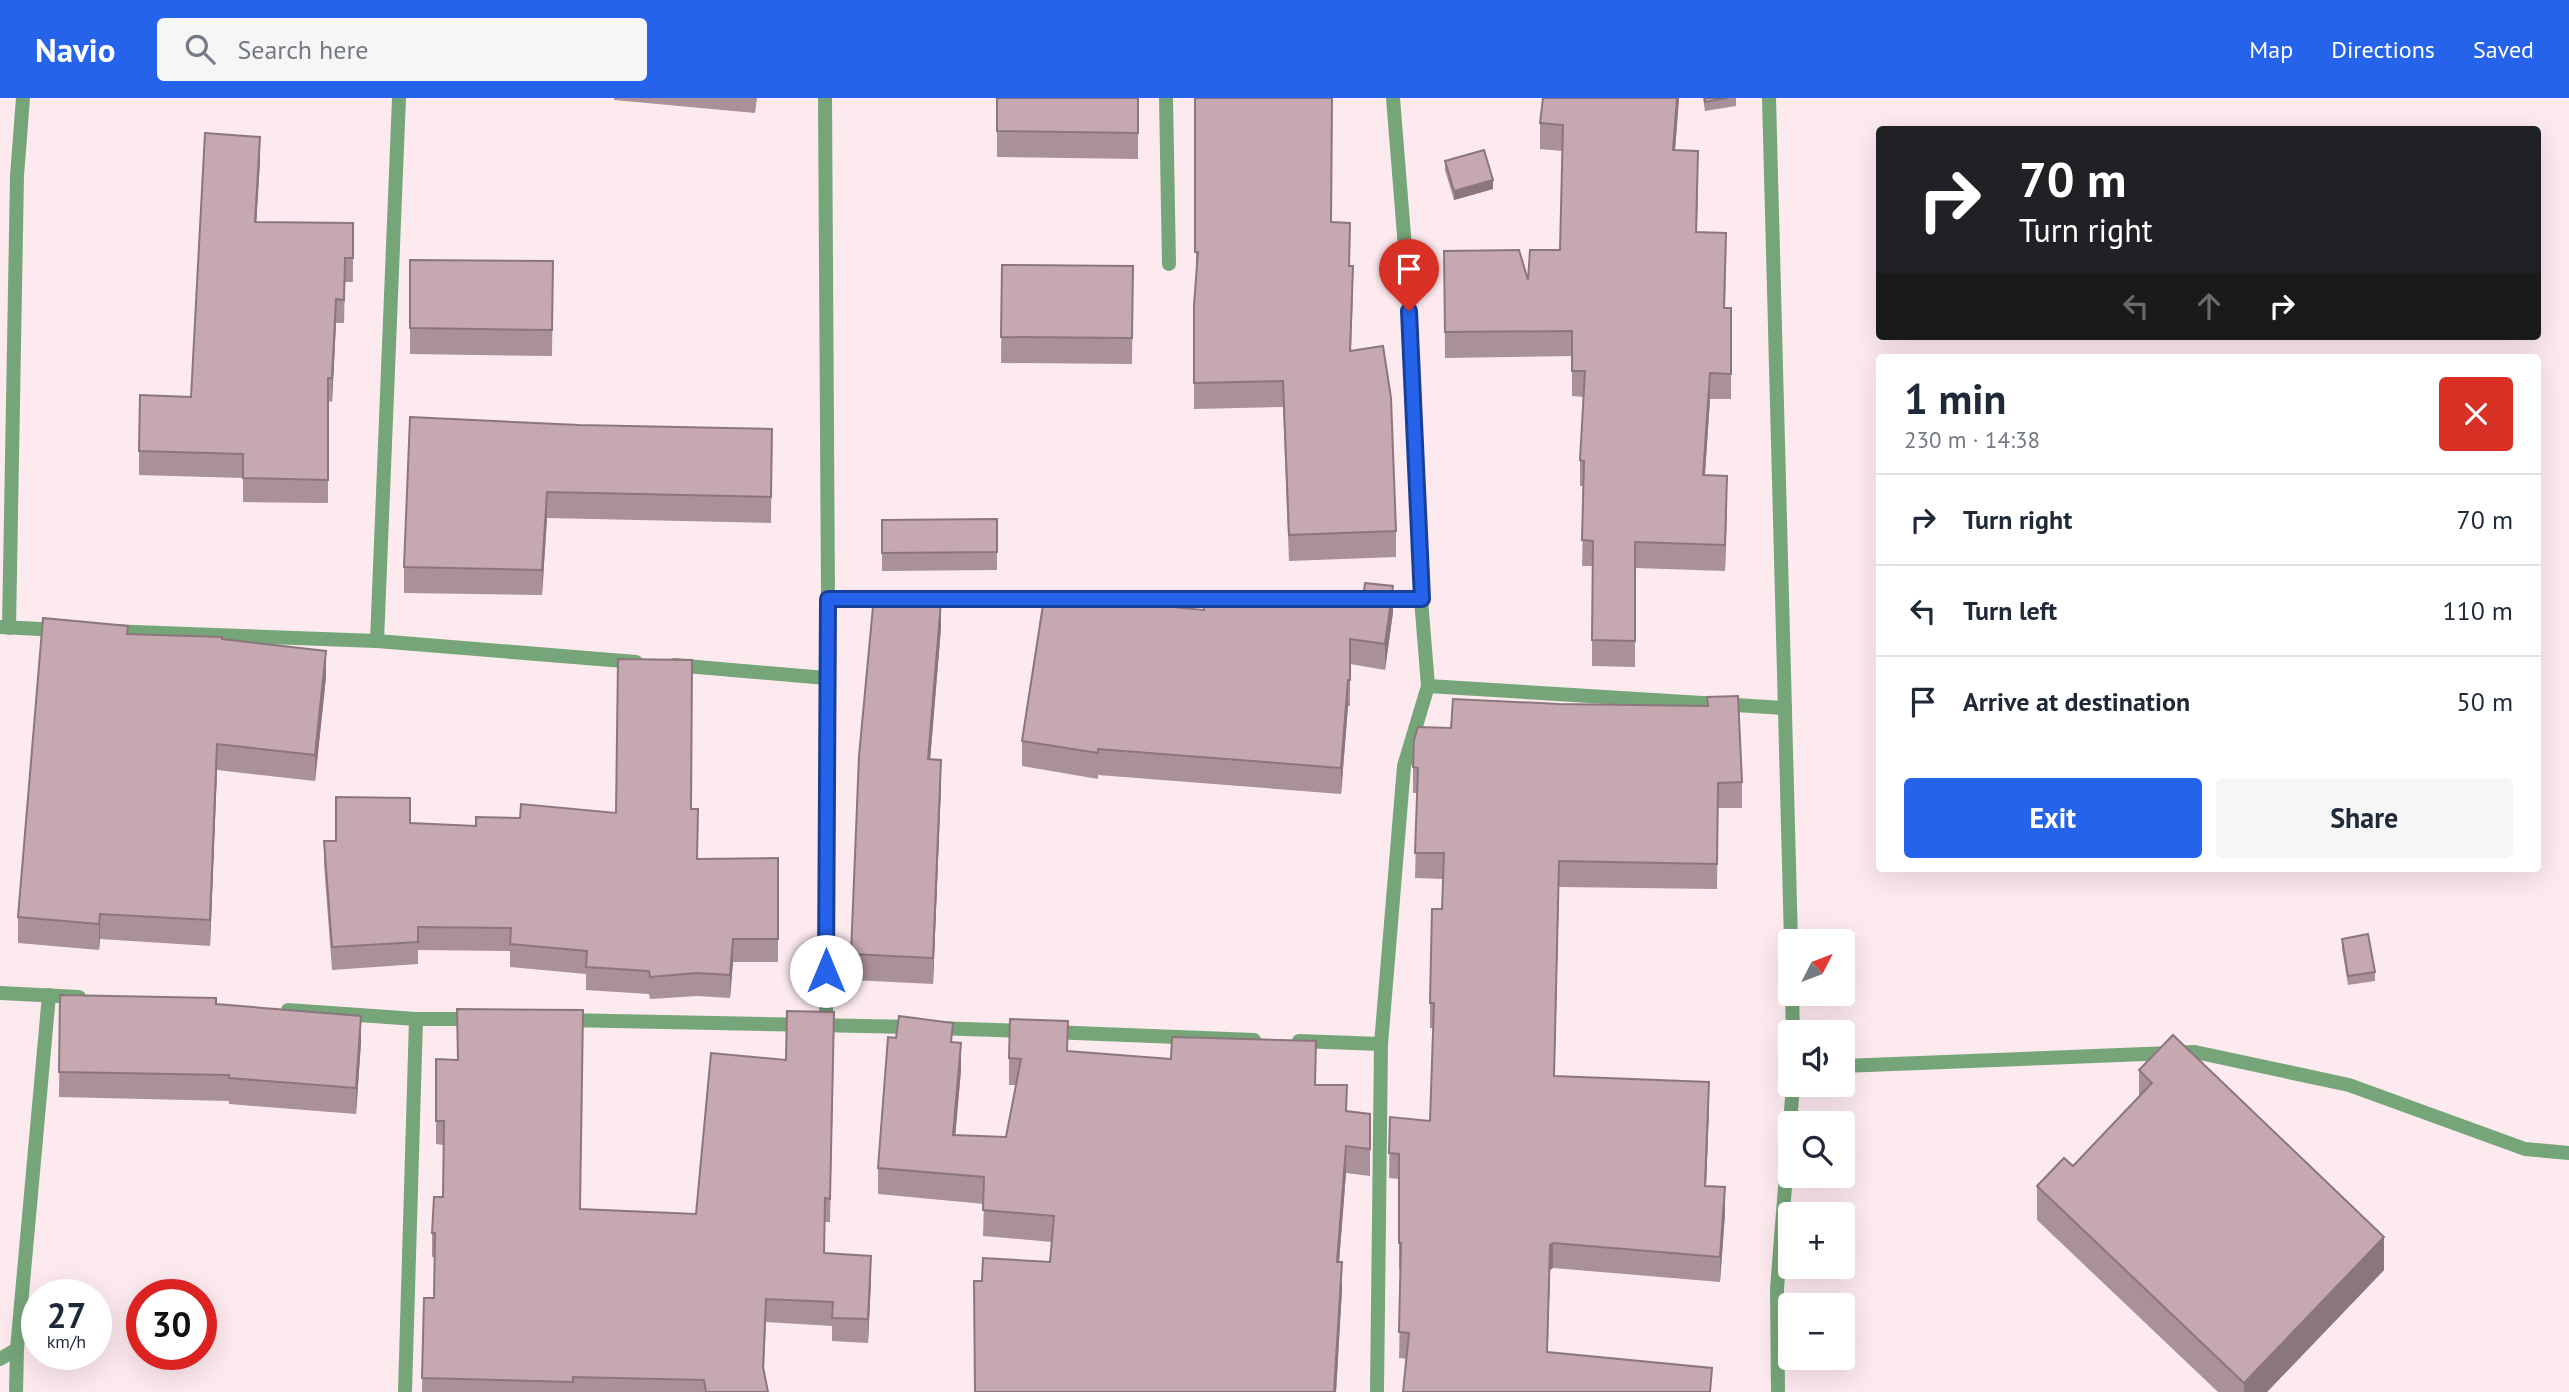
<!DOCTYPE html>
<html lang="en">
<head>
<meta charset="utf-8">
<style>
	:root { --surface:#fff; --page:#f6f6f7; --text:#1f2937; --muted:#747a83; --line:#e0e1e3; --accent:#2563eb }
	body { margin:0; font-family:"PT Sans",sans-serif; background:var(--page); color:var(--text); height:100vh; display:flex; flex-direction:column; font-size:26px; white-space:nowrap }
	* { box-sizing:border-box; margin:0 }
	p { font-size:23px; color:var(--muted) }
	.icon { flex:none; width:38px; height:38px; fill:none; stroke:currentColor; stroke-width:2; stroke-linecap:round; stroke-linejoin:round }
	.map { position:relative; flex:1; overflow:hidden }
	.side { position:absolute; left:1876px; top:256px; width:665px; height:518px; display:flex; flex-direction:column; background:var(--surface); border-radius:7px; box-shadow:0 7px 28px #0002 }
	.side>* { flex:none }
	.guide { position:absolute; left:1876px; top:28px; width:665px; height:214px; border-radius:7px; box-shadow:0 7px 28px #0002; background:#202124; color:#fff; overflow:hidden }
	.needle { width:46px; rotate:48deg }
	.fabs { position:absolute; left:1778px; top:831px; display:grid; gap:14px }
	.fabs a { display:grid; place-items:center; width:77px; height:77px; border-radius:7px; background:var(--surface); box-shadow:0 7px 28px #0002; font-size:35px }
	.speed { position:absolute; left:21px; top:1181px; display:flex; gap:14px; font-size:35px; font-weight:700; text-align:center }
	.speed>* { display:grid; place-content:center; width:91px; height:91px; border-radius:50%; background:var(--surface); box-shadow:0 7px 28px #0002; line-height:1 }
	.speed small { font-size:18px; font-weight:400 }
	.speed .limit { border:10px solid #d22; background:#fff; color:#111 }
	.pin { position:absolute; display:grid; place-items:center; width:60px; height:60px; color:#fff; margin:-72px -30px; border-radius:50% 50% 50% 0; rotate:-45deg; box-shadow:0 0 7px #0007 }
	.pin .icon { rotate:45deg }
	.me { position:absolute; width:77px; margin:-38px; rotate:0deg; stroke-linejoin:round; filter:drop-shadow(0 0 5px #0008) }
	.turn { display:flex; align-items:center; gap:24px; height:147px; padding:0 28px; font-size:32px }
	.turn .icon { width:91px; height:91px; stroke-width:2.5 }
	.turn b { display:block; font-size:49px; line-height:60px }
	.lanes { display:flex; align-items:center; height:66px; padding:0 28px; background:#0003; justify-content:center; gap:35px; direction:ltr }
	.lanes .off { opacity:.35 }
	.round { display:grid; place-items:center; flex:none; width:74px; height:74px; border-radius:7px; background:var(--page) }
	.head { display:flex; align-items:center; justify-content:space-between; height:119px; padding:0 28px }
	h1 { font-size:42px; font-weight:800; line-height:52px }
	.button { display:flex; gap:14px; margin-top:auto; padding:14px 28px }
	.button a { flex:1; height:80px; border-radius:7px; background:var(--accent); color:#fff; font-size:28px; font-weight:800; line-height:80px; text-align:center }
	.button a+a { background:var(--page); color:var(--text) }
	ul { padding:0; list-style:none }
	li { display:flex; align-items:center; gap:21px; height:91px; padding:0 28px; border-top:2px solid var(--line) }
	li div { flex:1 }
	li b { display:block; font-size:26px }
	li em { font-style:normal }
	header { display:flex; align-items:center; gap:42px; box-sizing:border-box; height:98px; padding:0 35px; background:var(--accent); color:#fff }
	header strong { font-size:33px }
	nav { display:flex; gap:38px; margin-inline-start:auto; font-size:24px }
	.search { width:490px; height:63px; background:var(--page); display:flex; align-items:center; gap:18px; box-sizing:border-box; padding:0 24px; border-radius:7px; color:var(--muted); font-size:26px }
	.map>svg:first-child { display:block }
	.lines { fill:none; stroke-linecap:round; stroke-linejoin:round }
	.minor { stroke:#76a57a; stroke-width:14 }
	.wall { fill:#aa9098 }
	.shaded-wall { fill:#8b767c }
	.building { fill:#c6a8b1; stroke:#8b767c; stroke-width:2 }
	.route-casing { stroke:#184099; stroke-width:18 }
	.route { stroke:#2563eb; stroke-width:12 }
</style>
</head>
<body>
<header>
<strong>Navio</strong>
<div class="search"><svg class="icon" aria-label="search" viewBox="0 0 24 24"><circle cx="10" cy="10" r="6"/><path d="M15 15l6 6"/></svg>Search here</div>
<nav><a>Map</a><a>Directions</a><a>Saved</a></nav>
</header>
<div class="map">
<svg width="2569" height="1294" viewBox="0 0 2569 1294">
	<rect width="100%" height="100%" fill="#fdeaef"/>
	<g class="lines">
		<g class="minor">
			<polyline points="825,0 828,501 826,926"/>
			<polyline points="1166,0 1169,166"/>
			<polyline points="1769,0 1791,844"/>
			<polyline points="828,501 1421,501"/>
			<polyline points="0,529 60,532"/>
			<polyline points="9,530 17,78 23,0"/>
			<polyline points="108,533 377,543 636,564"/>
			<polyline points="377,543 399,0"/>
			<polyline points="674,567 826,580"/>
			<polyline points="1428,588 1785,610"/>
			<polyline points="0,895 79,899"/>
			<polyline points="1792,896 1793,934"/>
			<polyline points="288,912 416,921 474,921"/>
			<polyline points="564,922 914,929"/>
			<polyline points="935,930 1026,933"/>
			<polyline points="1050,934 1254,942"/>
			<polyline points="1299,943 1381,946"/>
			<polyline points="1843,968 2195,954 2349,987 2525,1051 2569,1055"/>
			<polyline points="0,1261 17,1251"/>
			<polyline points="16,1294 17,1251 49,897"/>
			<polyline points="405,1294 416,921"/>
			<polyline points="1377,1294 1381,946 1404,668 1428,588 1421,501 1408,187 1393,0"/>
			<polyline points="1778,1294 1777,1191 1793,987"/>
		</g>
	</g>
	<g class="wall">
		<polygon points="614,0 757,0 755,15 614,2"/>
		<polygon points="997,0 1138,0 1138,61 997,59"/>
		<polygon points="1195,0 1331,124 1350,168 1353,194 1351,253 1396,433 1396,459 1289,463 1283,309 1194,311 1194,207 1196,181"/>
		<polygon points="1679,0 1675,53 1698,79 1697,134 1726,161 1725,210 1731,210 1731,301 1710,301 1705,377 1727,404 1725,473 1635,470 1635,569 1592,568 1592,468 1582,468 1584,388 1580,388 1580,362 1584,299 1572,298 1572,258 1445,260 1444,153 1528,182 1560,152 1562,53 1540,51 1540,25"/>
		<polygon points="1703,0 1736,0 1736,8 1705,13"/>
		<polygon points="260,63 256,124 353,125 353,184 345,184 344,225 336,225 332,304 328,303 328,405 243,404 243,380 139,377 139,353 191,299"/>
		<polygon points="1445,63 1493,91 1454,102 1445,72"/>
		<polygon points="410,162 553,163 552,258 410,256"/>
		<polygon points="1002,167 1133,168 1132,266 1001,265"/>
		<polygon points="579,327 772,331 771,425 547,420 542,497 404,495 404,469"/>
		<polygon points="997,421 997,472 882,473 882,422"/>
		<polygon points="1130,508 1204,512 1393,514 1385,572 1350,566 1350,608 1348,608 1341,696 1098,677 1098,681 1022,668 1022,643"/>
		<polygon points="941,530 930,661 941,688 933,886 851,882 851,856"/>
		<polygon points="128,536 222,541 326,579 315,683 217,672 210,848 100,841 99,852 18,845 18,819"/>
		<polygon points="1413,669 1742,684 1742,710 1718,710 1717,791 1559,789 1554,978 1709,1009 1706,1088 1725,1115 1720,1184 1553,1170 1550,1172 1547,1254 1712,1294 1399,1260 1401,1171 1399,1171 1399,1081 1389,1080 1390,1019 1430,1023 1433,930 1430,930 1430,905 1442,811 1443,781 1415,780 1417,695 1413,695"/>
		<polygon points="691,711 698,761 778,760 778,864 733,864 730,900 697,898 650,901 649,896 586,892 586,876 510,869 510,853 418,852 418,866 332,872 324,766 324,743 336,743 410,725 476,728 520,720"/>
		<polygon points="2342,841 2375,874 2375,883 2348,887 2342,850"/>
		<polygon points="60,897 216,906 361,944 356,1016 229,1006 229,1003 59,999"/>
		<polygon points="834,938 830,1124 825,1124 824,1155 871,1181 868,1245 832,1243 832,1228 766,1224 764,1273 768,1294 422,1294 424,1200 434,1200 435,1159 432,1159 432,1135 443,1099 443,1047 436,1046 436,961 580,1111 696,1116 786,962"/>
		<polygon points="896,940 953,945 961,972 955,1037 1006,1039 1016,987 1009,987 1009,960 1068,953 1315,987 1347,1013 1370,1016 1370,1078 1346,1075 1339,1164 1342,1191 1336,1294 975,1294 982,1183 1050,1164 1052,1144 983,1138 984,1106 878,1096 878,1070"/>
		<polygon points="2139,972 2384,1172 2267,1294 2218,1294 2037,1122 2037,1088 2073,1068 2139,1000"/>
	</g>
	<g class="shaded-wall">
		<polygon points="1677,0 1679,0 1673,78 1673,52"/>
		<polygon points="260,39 260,63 255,147 255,124"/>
		<polygon points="1698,53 1698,79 1696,160 1696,134"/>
		<polygon points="1493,82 1493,91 1454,102 1454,93"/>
		<polygon points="336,201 336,225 332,304 332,280"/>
		<polygon points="1710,275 1710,301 1703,403 1703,377"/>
		<polygon points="1727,378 1727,404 1725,473 1725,447"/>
		<polygon points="547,394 547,420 542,497 542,472"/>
		<polygon points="1393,488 1393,514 1385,572 1385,546"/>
		<polygon points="941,504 941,530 928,687 928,661"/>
		<polygon points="326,553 326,579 315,683 315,657"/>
		<polygon points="1348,582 1348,608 1341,696 1341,670"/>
		<polygon points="217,646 217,672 210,848 210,822"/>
		<polygon points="941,662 941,688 933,886 933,860"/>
		<polygon points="1559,763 1559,789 1554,1003 1554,978"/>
		<polygon points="100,816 100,841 99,852 99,826"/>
		<polygon points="733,841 733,864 730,900 730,877"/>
		<polygon points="361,918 361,944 356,1016 356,990"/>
		<polygon points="961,945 961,972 953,1064 953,1037"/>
		<polygon points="1709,984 1709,1009 1705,1113 1705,1088"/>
		<polygon points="1346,1048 1346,1075 1337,1190 1337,1164"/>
		<polygon points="1725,1089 1725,1115 1720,1184 1720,1159"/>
		<polygon points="2384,1139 2384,1172 2267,1294 2244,1294 2244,1285"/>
		<polygon points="1553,1145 1553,1170 1550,1172 1547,1279 1550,1147"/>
		<polygon points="871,1158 871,1181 868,1245 868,1221"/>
		<polygon points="1342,1164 1342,1191 1336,1294 1334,1294"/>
	</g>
	<g class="building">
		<polygon points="997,0 1138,0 1138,35 997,33"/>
		<polygon points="1195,0 1332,0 1331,124 1350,125 1349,168 1353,168 1350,253 1383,248 1391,300 1396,433 1289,437 1283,283 1194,285 1194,207 1198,154 1195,154"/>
		<polygon points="1543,0 1677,0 1673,52 1698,53 1696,134 1726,135 1724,210 1731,210 1731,276 1710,275 1703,377 1727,378 1725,447 1635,444 1635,543 1592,542 1593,443 1582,442 1584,363 1580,362 1585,273 1572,273 1572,233 1445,234 1444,153 1519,152 1528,182 1530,152 1560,152 1563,27 1540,25"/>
		<polygon points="1705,0 1727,0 1705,4"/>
		<polygon points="205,35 260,39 255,124 353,125 353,160 345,160 344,202 336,201 332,280 328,280 328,382 243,380 243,356 139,353 140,297 191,299"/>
		<polygon points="1484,52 1493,82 1454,93 1445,63"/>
		<polygon points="410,162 553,163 552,232 410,230"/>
		<polygon points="1002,167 1133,168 1132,240 1001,239"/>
		<polygon points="410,319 579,327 772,331 771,399 547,394 542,472 404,469"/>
		<polygon points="997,421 997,454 882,455 882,422"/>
		<polygon points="1365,485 1393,488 1385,546 1350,541 1350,582 1348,582 1341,670 1098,651 1098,655 1022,643 1045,494 1130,508 1130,505 1204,512 1204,505 1362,509"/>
		<polygon points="874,498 941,504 928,661 941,662 933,860 851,856 859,658"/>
		<polygon points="43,520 128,528 127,536 222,539 222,541 326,553 315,657 217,646 210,822 100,816 99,826 18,819"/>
		<polygon points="618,561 692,562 691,711 698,711 697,761 778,760 778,841 733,841 730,877 697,875 650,879 649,873 586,869 587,853 510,846 511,830 418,829 418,844 332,849 324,743 336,743 336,699 410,700 410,725 476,728 476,719 520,720 521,706 616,715"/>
		<polygon points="1738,598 1742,684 1718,685 1717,766 1559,763 1554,978 1709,984 1705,1088 1725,1089 1720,1159 1553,1145 1550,1147 1547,1254 1712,1270 1710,1294 1403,1294 1409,1235 1399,1234 1401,1145 1399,1145 1399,1056 1389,1055 1390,1019 1430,1023 1434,905 1430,905 1432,811 1442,811 1444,755 1415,755 1418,670 1413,669 1414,642 1418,629 1451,630 1453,601 1559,606 1708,608 1707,599"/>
		<polygon points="2368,836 2375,874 2348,878 2342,841"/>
		<polygon points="60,897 216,900 216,906 361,918 356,990 229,980 229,977 59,974"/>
		<polygon points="457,911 583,912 580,1111 696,1116 711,955 786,962 787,913 834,914 830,1101 825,1100 824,1155 871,1158 868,1221 832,1220 833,1204 766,1201 763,1269 768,1294 706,1294 704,1282 573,1279 573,1284 422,1280 424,1200 434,1200 435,1135 432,1135 434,1099 443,1099 444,1023 436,1023 436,961 458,962"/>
		<polygon points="899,918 953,925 951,944 961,945 953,1037 1006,1039 1021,961 1009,960 1010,921 1068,923 1067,953 1171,961 1172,939 1316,943 1315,987 1347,987 1346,1013 1370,1016 1370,1051 1346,1048 1337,1164 1342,1164 1334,1294 975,1294 974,1183 982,1183 983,1160 1050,1164 1054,1118 983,1112 984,1079 878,1070 888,939 896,940"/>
		<polygon points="2173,937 2384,1139 2244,1285 2037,1088 2064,1060 2073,1068 2152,985 2139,972"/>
	</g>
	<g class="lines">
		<g class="route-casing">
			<polyline id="route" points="826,873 828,501 1422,501 1409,213"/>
		</g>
		<use href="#route" class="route"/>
	</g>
</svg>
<div class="fabs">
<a><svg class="needle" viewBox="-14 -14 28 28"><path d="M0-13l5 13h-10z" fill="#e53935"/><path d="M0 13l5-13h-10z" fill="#747a83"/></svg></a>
<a><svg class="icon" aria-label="sound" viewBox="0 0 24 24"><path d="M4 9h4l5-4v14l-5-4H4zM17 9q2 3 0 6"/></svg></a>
<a><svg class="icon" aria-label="search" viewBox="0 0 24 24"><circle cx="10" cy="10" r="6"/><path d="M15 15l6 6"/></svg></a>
<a>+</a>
<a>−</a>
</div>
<div class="speed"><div>27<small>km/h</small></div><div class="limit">30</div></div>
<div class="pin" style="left:1409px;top:213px;background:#d93025"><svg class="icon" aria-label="arrive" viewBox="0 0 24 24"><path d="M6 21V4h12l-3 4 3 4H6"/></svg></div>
<svg class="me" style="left:826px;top:873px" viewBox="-20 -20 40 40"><circle r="19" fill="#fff"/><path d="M0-13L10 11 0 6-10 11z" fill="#2563eb"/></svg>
<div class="guide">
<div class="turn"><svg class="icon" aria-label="right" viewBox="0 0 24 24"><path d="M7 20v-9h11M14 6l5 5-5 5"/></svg><div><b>70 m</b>Turn right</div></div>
<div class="lanes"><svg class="icon off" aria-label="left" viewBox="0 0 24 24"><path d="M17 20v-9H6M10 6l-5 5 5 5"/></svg><svg class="icon off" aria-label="ahead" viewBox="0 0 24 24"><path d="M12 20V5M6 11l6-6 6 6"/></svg><svg class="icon" aria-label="right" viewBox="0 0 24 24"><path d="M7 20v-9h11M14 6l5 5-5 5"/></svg></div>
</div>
<section class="side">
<div class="head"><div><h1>1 min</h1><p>230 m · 14:38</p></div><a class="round" style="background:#d93025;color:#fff"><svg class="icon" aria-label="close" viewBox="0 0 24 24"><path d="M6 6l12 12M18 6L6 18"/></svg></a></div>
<ul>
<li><svg class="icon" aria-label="right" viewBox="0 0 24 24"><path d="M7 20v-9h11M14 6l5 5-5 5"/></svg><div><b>Turn right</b></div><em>70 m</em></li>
<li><svg class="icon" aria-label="left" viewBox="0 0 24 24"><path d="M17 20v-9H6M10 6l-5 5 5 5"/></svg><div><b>Turn left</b></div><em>110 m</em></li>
<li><svg class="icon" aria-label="arrive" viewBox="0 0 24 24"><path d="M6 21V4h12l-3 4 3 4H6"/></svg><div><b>Arrive at destination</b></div><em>50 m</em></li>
</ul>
<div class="button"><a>Exit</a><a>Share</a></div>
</section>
</div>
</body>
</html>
